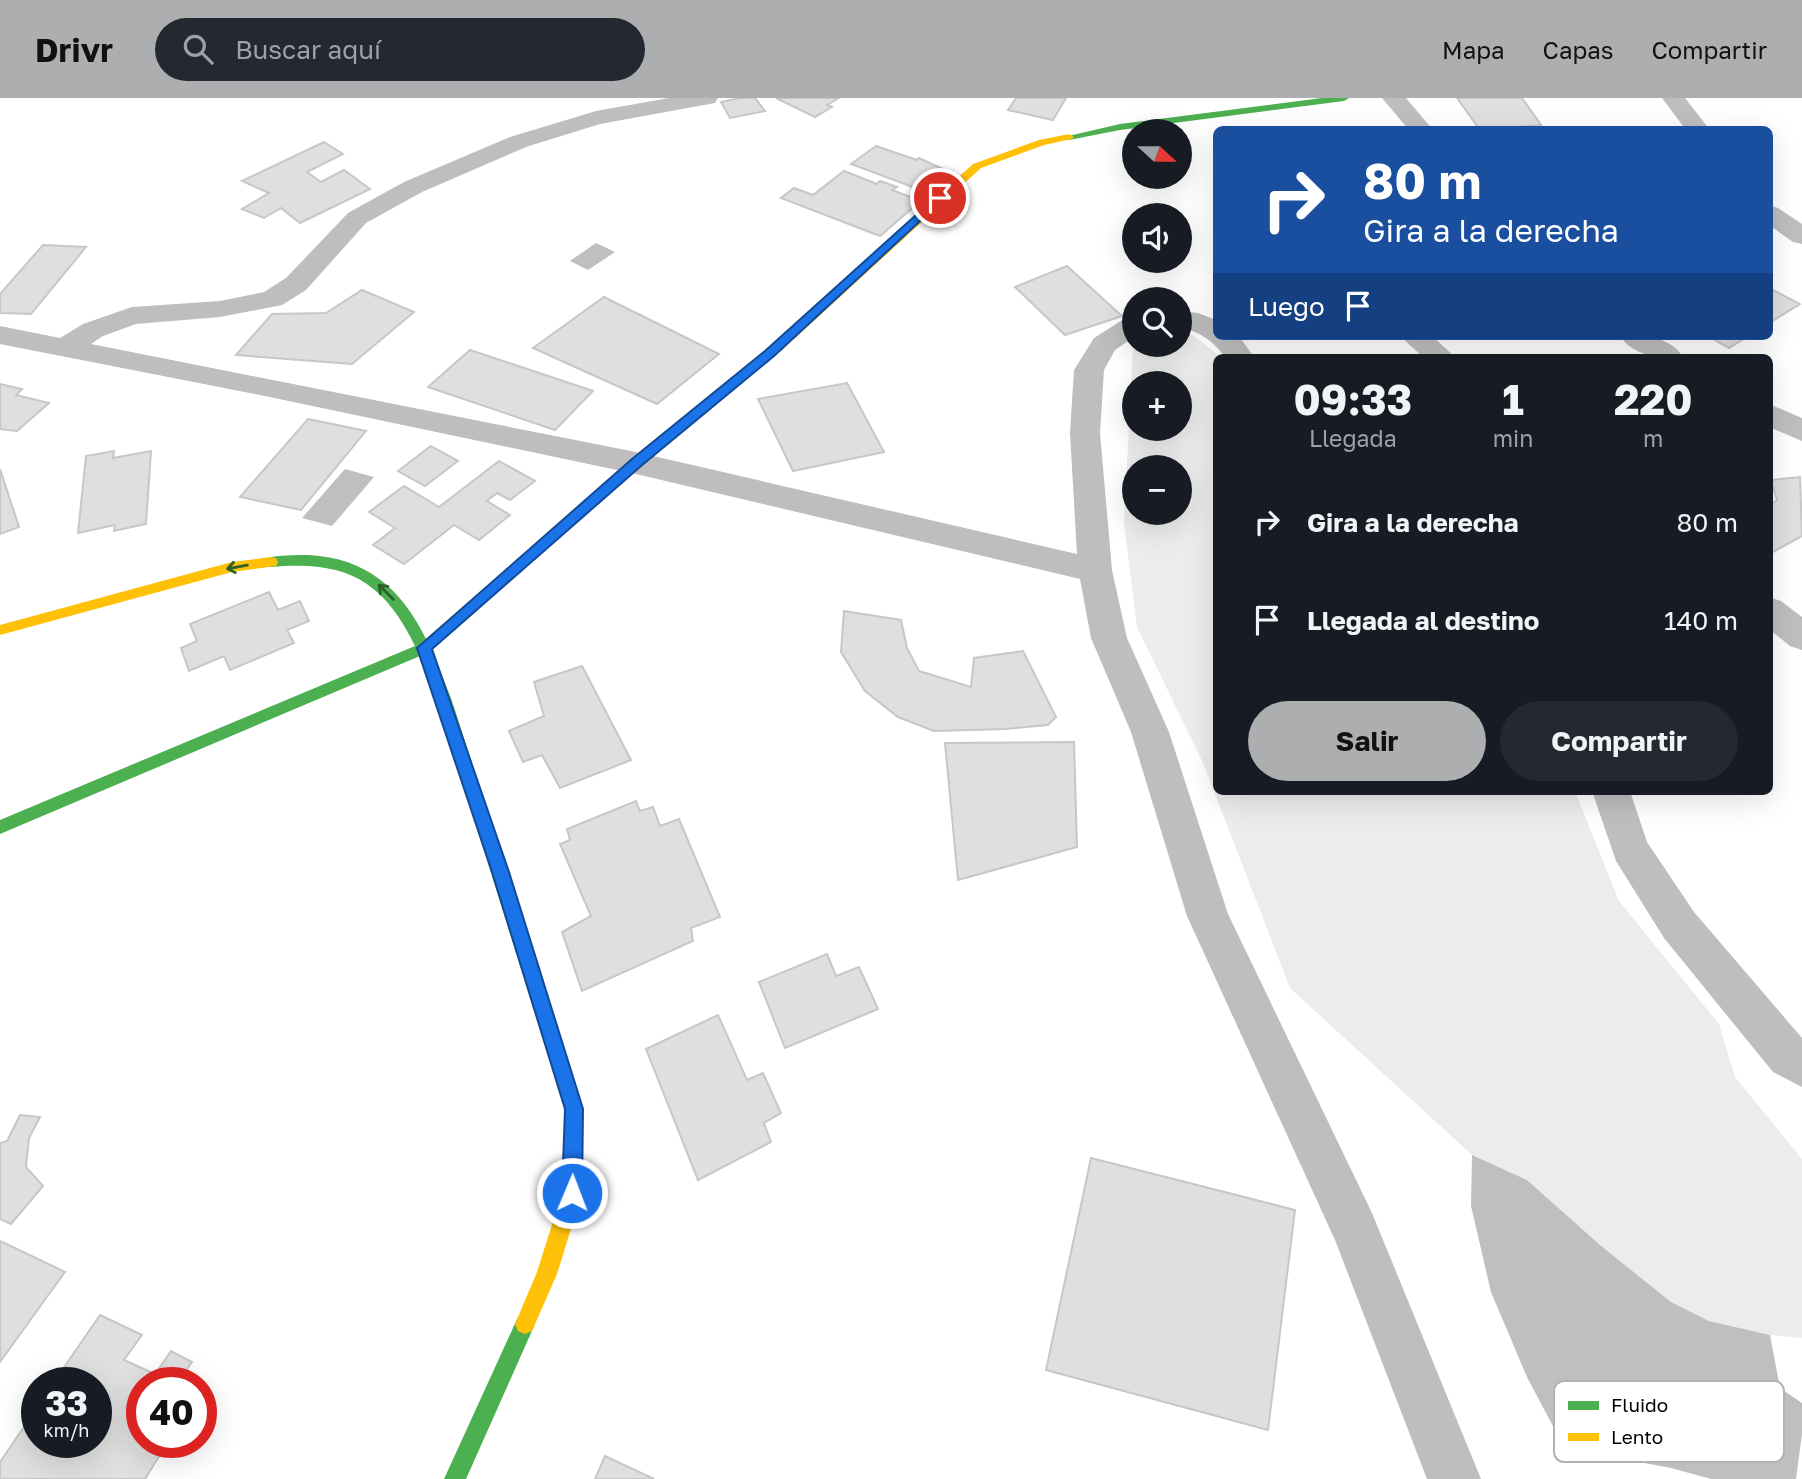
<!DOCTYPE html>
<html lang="es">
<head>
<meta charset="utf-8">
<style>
	:root { --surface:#171b24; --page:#242831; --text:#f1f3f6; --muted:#9ea1a6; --accent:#adaeaf }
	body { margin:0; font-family:"Golos Text",sans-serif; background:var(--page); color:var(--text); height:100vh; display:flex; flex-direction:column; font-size:26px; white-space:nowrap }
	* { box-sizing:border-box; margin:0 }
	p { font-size:23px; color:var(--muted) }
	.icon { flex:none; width:38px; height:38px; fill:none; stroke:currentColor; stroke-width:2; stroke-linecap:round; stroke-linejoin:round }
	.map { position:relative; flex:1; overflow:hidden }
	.drawer { position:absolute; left:1213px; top:256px; width:560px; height:441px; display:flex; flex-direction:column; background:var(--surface); border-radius:10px; box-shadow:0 7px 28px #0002 }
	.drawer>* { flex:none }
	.banner { position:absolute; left:1213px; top:28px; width:560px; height:214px; border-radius:10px; box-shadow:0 7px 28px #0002; background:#1a4fa0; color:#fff; overflow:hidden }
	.needle { width:46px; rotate:111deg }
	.buttons { position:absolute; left:1122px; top:21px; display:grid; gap:14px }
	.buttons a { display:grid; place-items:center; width:70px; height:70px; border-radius:50%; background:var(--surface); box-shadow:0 7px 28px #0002; font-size:35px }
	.speed { position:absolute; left:21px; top:1269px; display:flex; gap:14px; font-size:35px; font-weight:700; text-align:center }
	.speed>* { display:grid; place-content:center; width:91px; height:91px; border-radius:50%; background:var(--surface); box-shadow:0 7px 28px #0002; line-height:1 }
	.speed small { font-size:18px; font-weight:400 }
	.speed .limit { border:10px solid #d22; background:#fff; color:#111 }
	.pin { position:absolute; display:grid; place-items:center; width:60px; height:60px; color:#fff; margin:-30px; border:4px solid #fff; border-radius:50%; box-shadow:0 2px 7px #0007 }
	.me { position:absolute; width:77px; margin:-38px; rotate:1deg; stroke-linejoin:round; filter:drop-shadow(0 0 5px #0008) }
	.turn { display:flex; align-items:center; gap:24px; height:147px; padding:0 35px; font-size:32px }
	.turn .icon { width:91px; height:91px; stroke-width:2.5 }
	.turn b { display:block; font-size:49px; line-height:60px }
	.then { display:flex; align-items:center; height:66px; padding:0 35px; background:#0003; gap:14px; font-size:26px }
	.eta { display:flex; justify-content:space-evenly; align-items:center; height:119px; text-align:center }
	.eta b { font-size:42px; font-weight:700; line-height:49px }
	.action { display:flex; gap:14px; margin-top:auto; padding:14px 35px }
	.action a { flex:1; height:80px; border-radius:42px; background:var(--accent); color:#111; font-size:28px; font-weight:700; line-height:80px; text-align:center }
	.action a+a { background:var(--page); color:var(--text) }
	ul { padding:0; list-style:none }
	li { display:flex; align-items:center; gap:21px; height:98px; padding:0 35px }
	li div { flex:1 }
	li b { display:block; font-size:26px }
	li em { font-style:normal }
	header { display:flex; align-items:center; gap:42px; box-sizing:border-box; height:98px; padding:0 35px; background:var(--accent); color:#111 }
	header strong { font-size:33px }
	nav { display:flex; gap:38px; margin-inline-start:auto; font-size:24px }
	.search { width:490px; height:63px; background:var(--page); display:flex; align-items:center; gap:18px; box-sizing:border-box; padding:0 24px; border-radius:38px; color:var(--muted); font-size:26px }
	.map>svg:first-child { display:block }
	.green { fill:#ececec; fill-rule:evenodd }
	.water { fill:#bfbfbf }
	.building { fill:#dfdfdf; stroke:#c7c7c7; stroke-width:2 }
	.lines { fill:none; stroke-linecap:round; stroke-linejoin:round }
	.street { fill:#bebebe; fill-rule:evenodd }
	.fast { fill:#4caf50; fill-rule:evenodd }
	.slow { fill:#ffc107; fill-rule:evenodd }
	.oneway { stroke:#2a602c }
	.route { fill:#1a73e8; stroke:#114b97; stroke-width:2 }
	.key { fill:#fff; stroke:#b2b2b2; stroke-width:2 }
	.key-label { font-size:19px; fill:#000 }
</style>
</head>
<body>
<header>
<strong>Drivr</strong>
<div class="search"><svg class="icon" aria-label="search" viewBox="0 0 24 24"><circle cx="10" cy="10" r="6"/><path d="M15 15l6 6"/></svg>Buscar aquí</div>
<nav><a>Mapa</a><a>Capas</a><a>Compartir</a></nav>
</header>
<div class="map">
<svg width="1802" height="1381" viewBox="0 0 1802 1381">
	<rect width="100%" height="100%" fill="#fff"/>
	<path class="green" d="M1180 235 1193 237 1221 259H1216V693H1575L1619 803 1719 926 1735 979 1802 1061V1240L1770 1237 1709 1223 1671 1204 1600 1147 1527 1082 1472 1057 1290 890 1203 665 1137 529 1124 425 1133 249 1138 247H1180ZM1134 285H1180V331H1134ZM1134 369H1180V415H1134Z"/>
	<g class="water">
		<polygon points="596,145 615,154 588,172 570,163"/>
		<polygon points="345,371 374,379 332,428 302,420"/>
		<polygon points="1472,1057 1527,1082 1600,1147 1671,1204 1709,1223 1770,1237 1780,1290 1802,1305 1802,1336 1796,1381 1711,1381 1671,1370 1595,1356 1556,1334 1527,1279 1491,1194 1471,1108"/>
	</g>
	<g class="building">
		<polygon points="740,0 755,0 765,13 730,20 721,4"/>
		<polygon points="776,0 839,0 827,7 832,9 815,19"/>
		<polygon points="1016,0 1066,0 1053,22 1008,12"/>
		<polygon points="1457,0 1522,0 1541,27 1480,32"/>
		<polygon points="324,44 343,56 307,74 321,84 344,72 370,91 300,125 281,110 264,120 242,111 269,95 242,83"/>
		<polygon points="876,48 917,62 919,60 945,72 921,92 851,66"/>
		<polygon points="844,73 877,86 880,83 897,89 892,92 913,100 916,98 924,100 880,138 781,100 794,90 813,97"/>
		<polygon points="43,147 86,149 31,216 0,215 0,196"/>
		<polygon points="1067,168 1122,218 1065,237 1015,189"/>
		<polygon points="1769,190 1800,206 1769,225"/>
		<polygon points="362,192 414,214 352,266 236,257 272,216 326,215"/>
		<polygon points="604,199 719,256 657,306 533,250"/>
		<polygon points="1708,238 1748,238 1729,250"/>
		<polygon points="470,252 593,293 555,332 428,289"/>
		<polygon points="847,285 884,354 793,373 758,301"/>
		<polygon points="0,286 22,291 16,297 49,305 17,333 0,331"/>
		<polygon points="308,321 366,333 301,412 240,399"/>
		<polygon points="431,348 458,363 425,388 398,373"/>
		<polygon points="114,353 113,360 151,353 146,426 114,433 115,427 78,435 86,358"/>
		<polygon points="499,363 535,383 510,402 497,395 487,403 510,417 479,442 454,427 404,466 373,447 395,430 369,414 404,388 439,409"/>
		<polygon points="0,371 19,429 0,436"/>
		<polygon points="1800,379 1802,438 1769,456 1769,407 1777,402 1771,382"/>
		<polygon points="269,494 278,512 300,503 309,523 287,532 294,545 230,572 224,558 189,573 181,550 197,543 190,526"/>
		<polygon points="844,513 901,522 907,550 919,573 971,589 974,560 1023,553 1056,619 1048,627 1006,631 934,633 898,619 865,593 841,554"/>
		<polygon points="582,568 631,662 560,690 542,657 523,664 509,633 544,618 534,584"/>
		<polygon points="1074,644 1077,749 958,782 945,645"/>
		<polygon points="636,703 640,713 653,709 660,728 679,721 720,819 691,830 693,843 582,893 562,834 591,818 560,746 570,742 567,731"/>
		<polygon points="827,856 836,878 859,869 878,911 785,950 759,884"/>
		<polygon points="718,917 747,982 763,975 781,1015 764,1025 771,1044 698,1082 646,951"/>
		<polygon points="20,1017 40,1019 29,1040 26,1069 43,1088 11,1126 0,1121 0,1045 7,1043"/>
		<polygon points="1091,1060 1295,1112 1268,1332 1046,1272"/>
		<polygon points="0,1143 65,1174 0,1264"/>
		<polygon points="100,1217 142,1237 124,1262 155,1276 171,1253 192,1264 179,1284 142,1284 142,1344 168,1344 145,1381 0,1381 0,1364 37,1310 37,1344 96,1344 96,1284 54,1284"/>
		<polygon points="605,1358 654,1381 595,1381"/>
	</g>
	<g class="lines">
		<g class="street">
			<polygon points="669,0 718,0 715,5 600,26 526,49 422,94 366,125 306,192 282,207 220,219 136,226 103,238 91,246 636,354 1077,456 1070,335 1074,272 1094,240 1124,221 1134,218 1134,239 1115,252 1104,272 1100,335 1112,472 1127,540 1169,634 1228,816 1372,1115 1481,1381 1427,1381 1335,1142 1187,818 1131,634 1091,540 1080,481 636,376 260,297 0,246 0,228 60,240 83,226 132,209 220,203 264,194 286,180 348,115 404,84 510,39 596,13"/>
			<polygon points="1382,0 1406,0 1433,32 1409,32"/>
			<polygon points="1662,0 1685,0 1710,32 1686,32"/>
			<polygon points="1769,107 1778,110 1802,126 1802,146 1793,144 1769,127"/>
			<path d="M1180 213 1198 215 1216 222V238H1239L1254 259H1225C1213 243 1200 233 1180 230Z"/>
			<polygon points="1400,238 1432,238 1455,259 1423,259"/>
			<path d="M1620 238C1643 238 1669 237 1683 259 1660 259 1635 260 1620 238Z"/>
			<polygon points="1769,306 1802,320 1802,343 1769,329"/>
			<polygon points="1769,499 1781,503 1802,519 1802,552 1790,548 1769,531"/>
			<polygon points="1592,693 1630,693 1647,744 1694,814 1802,940 1802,989 1773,974 1664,840 1616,763"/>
		</g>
		<g class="fast">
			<polygon points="1322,0 1349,0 1344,3 1120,32 1069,42 1064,39 1120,26"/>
			<path d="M779 244 783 245V251L641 368 432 552 452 603 570 969 583 1011 581 1025 574 1027 567 1025 565 1011 437 603 420 558 0 736V722L415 548C383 481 344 462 271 469L266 468 264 464 266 460C280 457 295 457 309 457 366 460 402 491 426 541L631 362Z"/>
			<polygon points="525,1216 532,1219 535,1226 466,1381 444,1381 518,1219"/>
		</g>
		<g class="slow">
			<polygon points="1069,36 1074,39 1072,41 1044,47 981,70 783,251 775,251 775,245 973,66 1039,42"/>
			<polygon points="271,459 276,460 278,464 276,468 232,474 0,537 0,527 232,464"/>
			<polygon points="574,1009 581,1011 583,1018 582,1095 557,1176 532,1233 525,1236 518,1233 515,1226 537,1174 562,1095 565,1018 567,1011"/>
		</g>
	</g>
	<defs><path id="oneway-shaft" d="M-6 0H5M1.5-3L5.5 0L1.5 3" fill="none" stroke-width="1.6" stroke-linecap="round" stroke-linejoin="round" transform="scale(1.75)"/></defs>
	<g class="oneway">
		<use href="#oneway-shaft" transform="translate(237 469) rotate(170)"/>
		<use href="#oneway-shaft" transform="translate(386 494) rotate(-135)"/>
	</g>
	<polygon class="route" points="937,98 945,100 774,258 641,368 432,551 509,774 583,1011 582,1095 579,1102 572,1105 565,1102 562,1095 565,1011 492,774 417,550 632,361 765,253"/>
	<rect x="1554" y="1283" width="230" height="81" rx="10" class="key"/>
	<rect x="1568" y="1303" width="31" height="9" fill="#4caf50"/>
	<rect x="1568" y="1335" width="31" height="8" fill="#ffc107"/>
	<g class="key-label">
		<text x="1611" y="1314">Fluido</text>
		<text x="1611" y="1346">Lento</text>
	</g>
</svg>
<div class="buttons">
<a><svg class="needle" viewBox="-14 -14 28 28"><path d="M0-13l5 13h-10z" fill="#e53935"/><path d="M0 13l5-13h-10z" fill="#9ea1a6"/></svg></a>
<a><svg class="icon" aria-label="sound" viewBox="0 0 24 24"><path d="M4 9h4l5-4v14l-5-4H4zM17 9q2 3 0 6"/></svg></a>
<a><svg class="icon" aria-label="search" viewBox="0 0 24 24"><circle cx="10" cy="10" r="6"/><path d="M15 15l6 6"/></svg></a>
<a>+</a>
<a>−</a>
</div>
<div class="speed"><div>33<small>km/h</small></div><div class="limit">40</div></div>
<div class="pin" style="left:940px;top:100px;background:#d93025"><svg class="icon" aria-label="arrive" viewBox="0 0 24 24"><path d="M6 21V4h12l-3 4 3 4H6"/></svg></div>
<svg class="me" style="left:572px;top:1095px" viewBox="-20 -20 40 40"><circle r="17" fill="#1a73e8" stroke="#fff" stroke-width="3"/><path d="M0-11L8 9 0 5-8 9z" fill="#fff"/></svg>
<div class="banner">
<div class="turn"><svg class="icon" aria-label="right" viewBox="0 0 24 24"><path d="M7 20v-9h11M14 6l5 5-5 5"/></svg><div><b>80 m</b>Gira a la derecha</div></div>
<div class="then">Luego<svg class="icon" aria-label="arrive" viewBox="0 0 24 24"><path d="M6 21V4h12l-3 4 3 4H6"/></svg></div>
</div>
<section class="drawer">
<div class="eta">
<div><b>09:33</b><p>Llegada</p></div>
<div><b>1</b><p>min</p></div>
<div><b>220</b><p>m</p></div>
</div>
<ul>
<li><svg class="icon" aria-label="right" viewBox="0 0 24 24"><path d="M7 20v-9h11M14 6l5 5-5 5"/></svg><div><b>Gira a la derecha</b></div><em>80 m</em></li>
<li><svg class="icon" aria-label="arrive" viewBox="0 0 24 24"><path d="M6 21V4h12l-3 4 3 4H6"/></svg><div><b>Llegada al destino</b></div><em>140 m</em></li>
</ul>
<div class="action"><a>Salir</a><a>Compartir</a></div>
</section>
</div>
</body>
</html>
